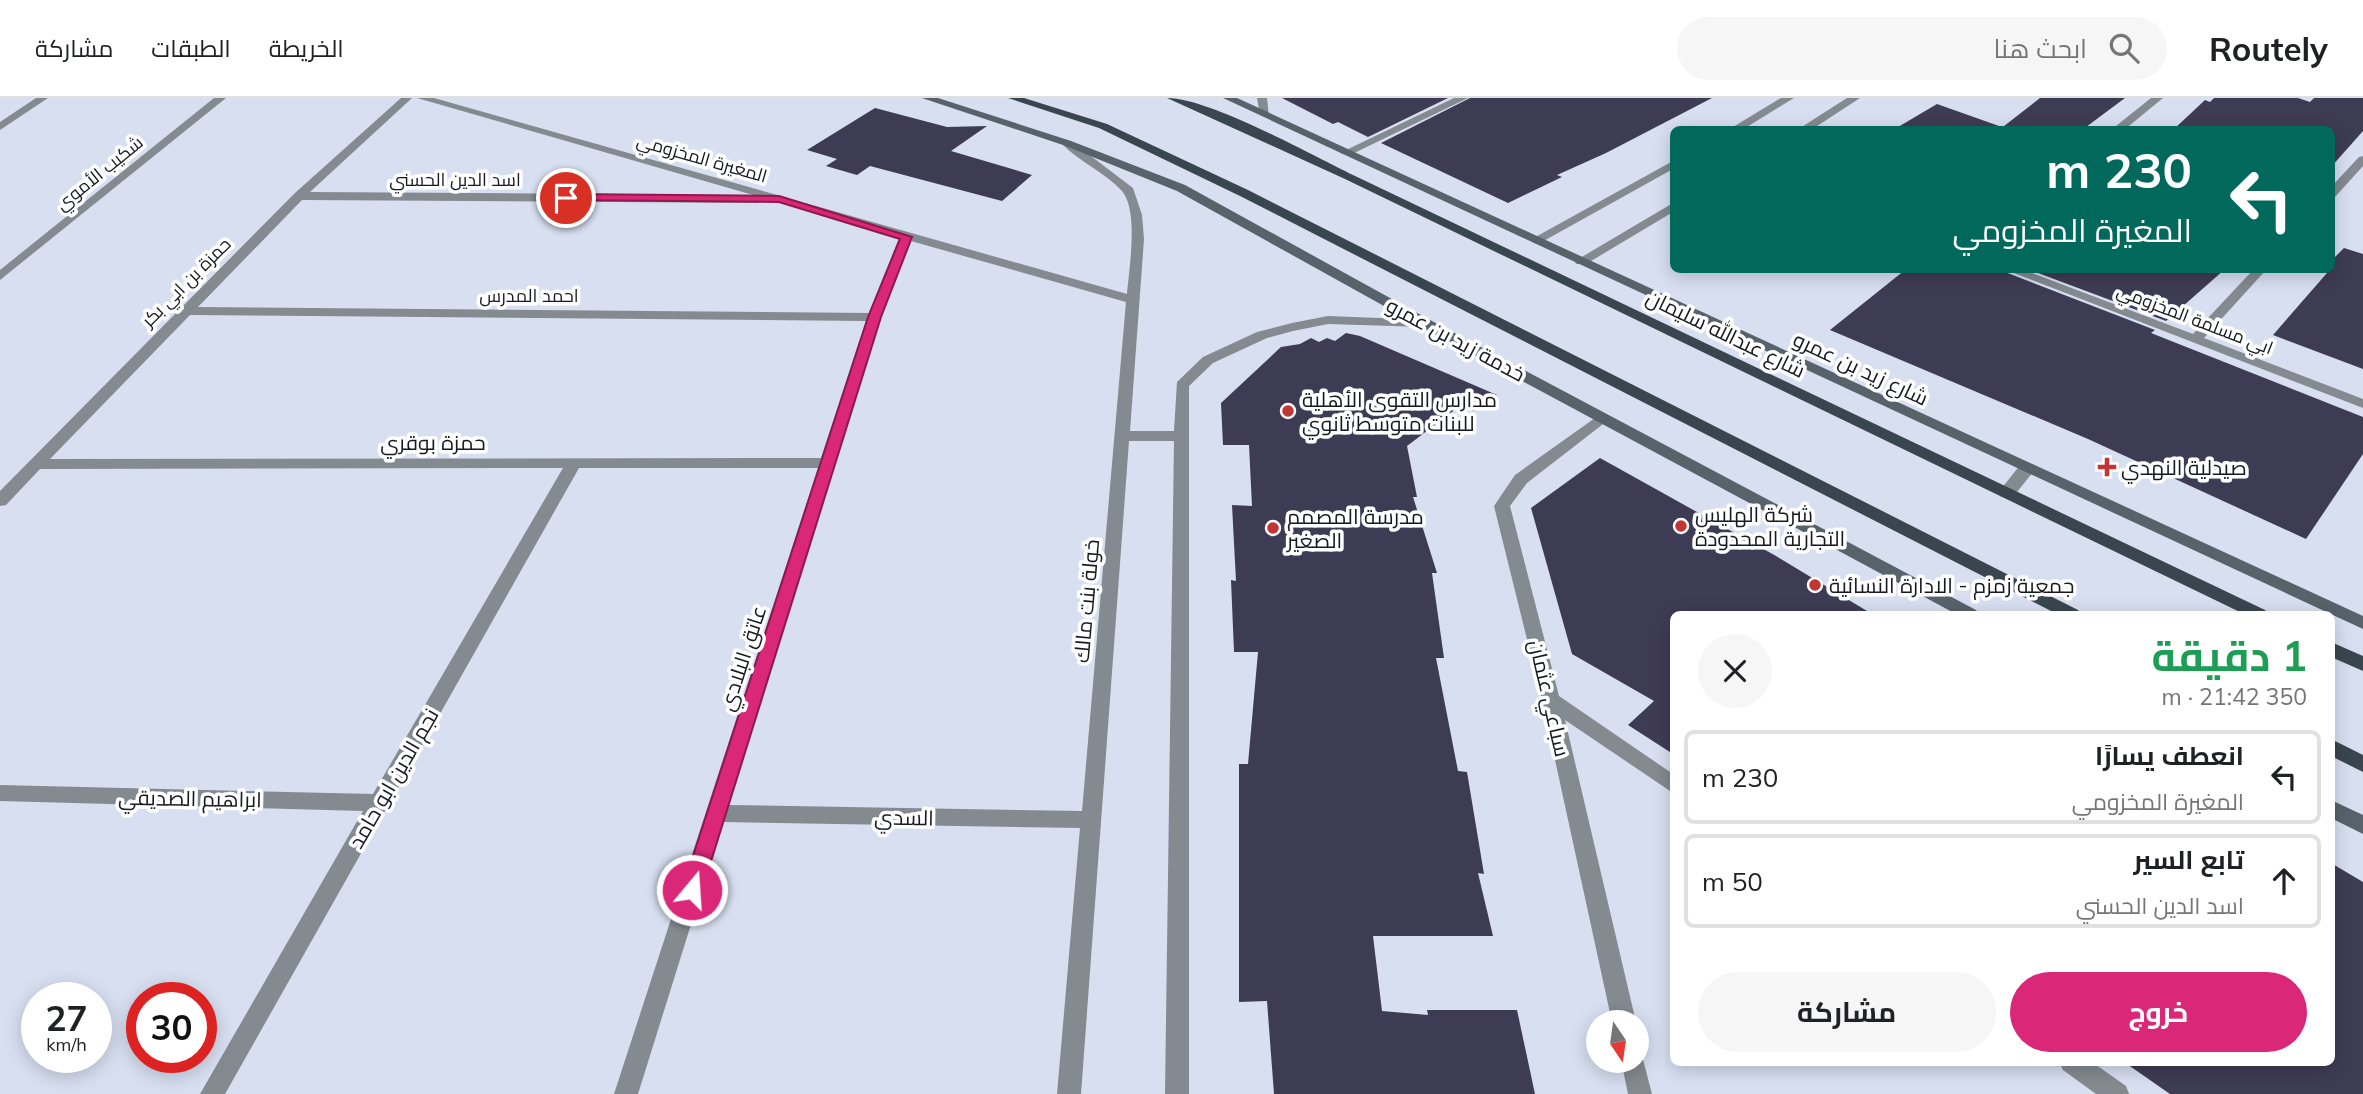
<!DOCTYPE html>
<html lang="ar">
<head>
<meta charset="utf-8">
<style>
	:root { --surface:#fff; --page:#f6f6f6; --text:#202124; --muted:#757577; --line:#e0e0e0; --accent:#db2777 }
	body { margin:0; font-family:Mulish,Cairo,sans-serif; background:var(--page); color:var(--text); direction:rtl; height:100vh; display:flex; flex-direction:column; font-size:26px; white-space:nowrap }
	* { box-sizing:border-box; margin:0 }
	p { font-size:23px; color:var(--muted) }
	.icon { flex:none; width:38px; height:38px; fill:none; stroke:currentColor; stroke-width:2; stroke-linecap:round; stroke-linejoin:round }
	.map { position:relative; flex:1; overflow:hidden; direction:ltr }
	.details { position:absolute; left:1670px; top:513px; width:665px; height:455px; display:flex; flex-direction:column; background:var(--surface); border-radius:10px; box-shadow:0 4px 18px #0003; direction:rtl }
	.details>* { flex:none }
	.top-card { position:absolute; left:1670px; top:28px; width:665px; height:147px; border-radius:10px; box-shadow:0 4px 18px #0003; direction:rtl; background:#00695c; color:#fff; overflow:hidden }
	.needle { width:46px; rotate:167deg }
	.tools { position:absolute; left:1586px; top:912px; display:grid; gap:14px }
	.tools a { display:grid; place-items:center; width:63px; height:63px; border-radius:50%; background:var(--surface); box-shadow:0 4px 18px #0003; font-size:35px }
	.speed { position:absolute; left:21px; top:884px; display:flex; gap:14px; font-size:35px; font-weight:700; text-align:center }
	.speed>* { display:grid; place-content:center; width:91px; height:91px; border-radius:50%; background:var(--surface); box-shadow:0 4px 18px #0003; line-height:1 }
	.speed small { font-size:18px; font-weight:400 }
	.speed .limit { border:10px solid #d22; background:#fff; color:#111 }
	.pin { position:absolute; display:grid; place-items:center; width:60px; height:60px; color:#fff; margin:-30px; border:4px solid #fff; border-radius:50%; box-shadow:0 2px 7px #0007 }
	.me { position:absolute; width:77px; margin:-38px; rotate:18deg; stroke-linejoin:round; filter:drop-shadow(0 0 5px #0008) }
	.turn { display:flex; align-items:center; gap:24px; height:147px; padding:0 28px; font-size:32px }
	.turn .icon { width:91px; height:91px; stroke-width:2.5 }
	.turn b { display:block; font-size:49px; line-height:60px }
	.round { display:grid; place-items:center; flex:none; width:74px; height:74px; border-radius:37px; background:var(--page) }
	.summary { display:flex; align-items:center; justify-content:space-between; height:119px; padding:0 28px }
	h1 { font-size:42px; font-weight:700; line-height:52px; color:#1e9e55 }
	.cta { display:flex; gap:14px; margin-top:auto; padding:14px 28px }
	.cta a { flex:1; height:80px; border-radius:42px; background:var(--accent); color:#fff; font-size:28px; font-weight:700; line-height:80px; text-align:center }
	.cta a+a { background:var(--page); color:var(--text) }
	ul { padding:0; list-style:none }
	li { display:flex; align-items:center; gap:21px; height:94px; margin:0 14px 10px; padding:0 14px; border:4px solid var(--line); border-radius:10px }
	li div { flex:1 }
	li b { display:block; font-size:26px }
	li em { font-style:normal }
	header { display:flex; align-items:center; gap:42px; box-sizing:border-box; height:98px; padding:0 35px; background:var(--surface); border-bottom:2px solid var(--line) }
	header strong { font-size:33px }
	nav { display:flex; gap:38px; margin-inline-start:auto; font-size:24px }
	.search { width:490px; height:63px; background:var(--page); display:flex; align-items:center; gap:18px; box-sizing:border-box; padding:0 24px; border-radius:38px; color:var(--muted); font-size:26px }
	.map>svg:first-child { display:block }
	.building { fill:#3e3b54 }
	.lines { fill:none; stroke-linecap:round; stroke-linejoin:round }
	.street { fill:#838a90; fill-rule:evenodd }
	.secondary { fill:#58626a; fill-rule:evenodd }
	.primary { fill:#3a464f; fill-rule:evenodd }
	.route { fill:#db2777; stroke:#8e194d; stroke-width:2 }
	.poi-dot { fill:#c33533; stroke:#fff; stroke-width:2.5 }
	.labels { text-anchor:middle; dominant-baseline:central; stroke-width:7; stroke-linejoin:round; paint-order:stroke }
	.far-street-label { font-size:18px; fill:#16191f; stroke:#fff }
	.street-label { font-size:21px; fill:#16191f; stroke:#fff }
	.poi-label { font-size:21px; fill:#16191f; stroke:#fff; text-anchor:start }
</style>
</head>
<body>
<header>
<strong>Routely</strong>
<div class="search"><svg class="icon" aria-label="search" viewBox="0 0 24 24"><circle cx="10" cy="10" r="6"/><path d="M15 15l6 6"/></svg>ابحث هنا</div>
<nav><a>الخريطة</a><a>الطبقات</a><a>مشاركة</a></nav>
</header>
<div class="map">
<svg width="2363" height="996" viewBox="0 0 2363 996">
	<rect width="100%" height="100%" fill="#d7dff1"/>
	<g class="building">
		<polygon points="1282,0 1448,0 1368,39 1338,24 1333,26"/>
		<polygon points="1470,0 1712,0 1606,55 1557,77 1562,79 1508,105 1381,45"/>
		<polygon points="2040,0 2125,0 2082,32 1999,32"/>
		<polygon points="2214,0 2298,0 2310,4 2314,0 2363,0 2363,33 2331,69 2331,32 2173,32 2205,2 2210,4"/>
		<polygon points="1937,6 1999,28 1999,32 1893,32"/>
		<polygon points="875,10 947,29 987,28 951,53 1032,77 1002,103 870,68 857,77 826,68 837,61 807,52"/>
		<polygon points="2344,150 2363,156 2363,271 2273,237 2327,175 2321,173 2331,172 2331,163"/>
		<polygon points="1905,172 2003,172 2005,174 2155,232 2151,235 2363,319 2363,356 2306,441 2088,341 1830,232"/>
		<polygon points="2030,172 2224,172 2166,223"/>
		<polygon points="1346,235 1360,238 1497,297 1474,313 1461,307 1407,348 1417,399 1413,399 1437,475 1432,475 1444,560 1436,560 1458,673 1467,674 1484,776 1478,775 1493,838 1373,838 1382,913 1428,917 1427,912 1517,912 1535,996 1274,996 1267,903 1239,904 1239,666 1248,666 1258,554 1234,554 1231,482 1236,483 1232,407 1252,408 1249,347 1223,347 1221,305 1281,249 1300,246 1311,240 1319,244 1327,240 1335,243"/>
		<polygon points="1600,360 1776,458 1872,516 1673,516 1673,656 1628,627 1654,603 1572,556 1531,410"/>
		<polygon points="2331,765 2363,784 2363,996 2170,996 2124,964 2331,964"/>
	</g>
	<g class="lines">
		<g class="street">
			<polygon points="36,0 48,0 0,32 0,24"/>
			<polygon points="214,0 226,0 0,182 0,172"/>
			<path d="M401 0H412L310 94 753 97 417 0H434L1127 196C1129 171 1139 113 1122 93 1105 74 1079 64 1061 45L1071 43 1133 90 1142 117 1144 141 1130 333H1174L1177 284 1203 259 1257 234 1292 225 1328 218 1430 222 1432 225 1425 229 1328 226 1293 233 1267 240 1213 265 1189 288V996H1165L1174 343H1129L1081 996H1057L1080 730 723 724 638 996H614L818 370H579L225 996H200L363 713 0 703V687L373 696 563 370 40 371 6 407 0 408V393L177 214 178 210 182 209 295 95ZM764 100 899 140 869 215 198 209 302 102 758 105ZM911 143 1126 204 1082 713 728 707 881 219ZM190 217 866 223 821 360 50 361Z"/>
			<polygon points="1257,0 1267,0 1269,19 1260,17"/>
			<polygon points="1454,0 1468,0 1350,57 1340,55"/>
			<polygon points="1781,0 1794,0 1742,32 1728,32"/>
			<polygon points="1847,0 1860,0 1811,32 1797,32"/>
			<polygon points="2151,0 2163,0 2124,32 2111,32"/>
			<polygon points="2363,58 2363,68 2335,99 2331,100 2331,89 2359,59"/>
			<polygon points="1673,63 1673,71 1540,145 1536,146 1530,142"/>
			<polygon points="1673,105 1673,114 1586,166 1576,166 1575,163"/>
			<polygon points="2006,172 2024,172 2193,236 2253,172 2266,172 2204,240 2363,301 2363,310"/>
			<polygon points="1602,315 1607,317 1610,320 1607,323 1527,385 1510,408 1559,598 1673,676 1673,695 1565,622 1636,924 1612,924 1542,602 1494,408 1515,377"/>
			<polygon points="2027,365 2035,370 2033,374 2013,399 2001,399 1999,395 2001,391 2021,366"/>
			<polygon points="1636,952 1641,954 1652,996 1628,996 1621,962 1636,962"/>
			<polygon points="2059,964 2092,964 2126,988 2129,996 2096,996 2063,972"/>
		</g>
		<g class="secondary">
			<polygon points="922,0 938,0 1071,43 1185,87 1430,222 1976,512 1979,516 1956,516 1420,228 1177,93 1063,47"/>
			<polygon points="1223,0 1237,0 2363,518 2363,531"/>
			<polygon points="2331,702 2363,717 2363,736 2331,720"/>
		</g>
		<g class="primary">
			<polygon points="1008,0 1024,0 1107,26 1248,92 2078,512 2081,516 2057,516 1240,98 1099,30"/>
			<path d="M1167 0C1209 0 1310 56 1353 77L2265 512 2268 516H2244L1345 81Z"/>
			<polygon points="2331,544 2363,558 2363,573 2331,559"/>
			<polygon points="2331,641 2363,657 2363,674 2331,658"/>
		</g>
	</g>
	<polygon class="route" points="566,96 779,98 912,139 881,219 702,792 699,798 692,800 685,798 682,792 868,219 900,141 779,104 562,102 560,100"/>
	<g class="poi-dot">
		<circle cx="1288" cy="313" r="7"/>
		<path d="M2103.5 358.5h7v7h7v7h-7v7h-7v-7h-7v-7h7z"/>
		<circle cx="1681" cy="428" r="7"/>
		<circle cx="1273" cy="430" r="7"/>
		<circle cx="1815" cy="487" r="7"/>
	</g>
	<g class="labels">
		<g class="far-street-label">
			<text transform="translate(702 60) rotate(16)">المغيرة المخزومي</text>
			<text transform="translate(99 75) rotate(-39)">شكيب الأموي</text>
			<text x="455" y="81">اسد الدين الحسني</text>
			<text transform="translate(186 184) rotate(-45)">حمزة بن ابي بكر</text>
			<text x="529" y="197">احمد المدرس</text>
			<text transform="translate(2195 221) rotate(21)">ابي مسلمة المخزومي</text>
		</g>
		<g class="street-label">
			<text transform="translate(1726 235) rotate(26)">شارع عبدالله سليمان</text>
			<text transform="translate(1456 241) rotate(28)">خدمة زيد بن عمرو</text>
			<text transform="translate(1861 270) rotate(25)">شارع زيد بن عمرو</text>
			<text x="433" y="344">حمزة بوقري</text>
			<text transform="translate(1086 503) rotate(-85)">خولة بنت مالك</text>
			<text transform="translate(742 560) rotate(-72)">عاتق البلادي</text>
			<text transform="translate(1550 600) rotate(77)">سباعي عثمان</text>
			<text transform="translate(393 680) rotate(-60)">نجم الدين ابو حامد</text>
			<text transform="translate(190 700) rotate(1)">ابراهيم الصديقي</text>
			<text transform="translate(904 719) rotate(1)">السدي</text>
		</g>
		<g class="poi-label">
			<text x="1302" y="301">مدارس التقوى الأهلية<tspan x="1302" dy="24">للبنات متوسط ثانوي</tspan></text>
			<text x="2121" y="369">صيدلية النهدي</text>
			<text x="1695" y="416">شركة الهليس<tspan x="1695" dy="24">التجارية المحدودة</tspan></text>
			<text x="1287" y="418">مدرسة المصمم<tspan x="1287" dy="24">الصغير</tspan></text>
			<text x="1829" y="487">جمعية زمزم - الادارة النسائية</text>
		</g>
	</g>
</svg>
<div class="tools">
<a><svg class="needle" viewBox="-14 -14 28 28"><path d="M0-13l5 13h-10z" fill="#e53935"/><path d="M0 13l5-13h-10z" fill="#757577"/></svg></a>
</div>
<div class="speed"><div>27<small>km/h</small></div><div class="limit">30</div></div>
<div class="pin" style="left:566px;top:100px;background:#d93025"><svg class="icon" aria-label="arrive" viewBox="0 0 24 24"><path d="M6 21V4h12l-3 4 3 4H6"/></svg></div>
<svg class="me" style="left:692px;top:792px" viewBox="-20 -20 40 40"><circle r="17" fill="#db2777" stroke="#fff" stroke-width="3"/><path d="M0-11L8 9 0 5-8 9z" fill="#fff"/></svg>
<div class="top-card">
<div class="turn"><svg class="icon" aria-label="left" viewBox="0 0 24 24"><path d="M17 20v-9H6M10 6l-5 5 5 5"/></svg><div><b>230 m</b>المغيرة المخزومي</div></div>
</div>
<section class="details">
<div class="summary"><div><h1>1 دقيقة</h1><p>350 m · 21:42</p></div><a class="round"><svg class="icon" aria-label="close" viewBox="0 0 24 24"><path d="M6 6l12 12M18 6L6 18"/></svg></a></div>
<ul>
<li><svg class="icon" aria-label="left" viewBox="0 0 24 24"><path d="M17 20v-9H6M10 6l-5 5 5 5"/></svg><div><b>انعطف يسارًا</b><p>المغيرة المخزومي</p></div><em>230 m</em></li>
<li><svg class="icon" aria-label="ahead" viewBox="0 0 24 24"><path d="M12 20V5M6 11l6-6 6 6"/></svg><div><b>تابع السير</b><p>اسد الدين الحسني</p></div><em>50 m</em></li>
</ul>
<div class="cta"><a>خروج</a><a>مشاركة</a></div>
</section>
</div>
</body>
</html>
